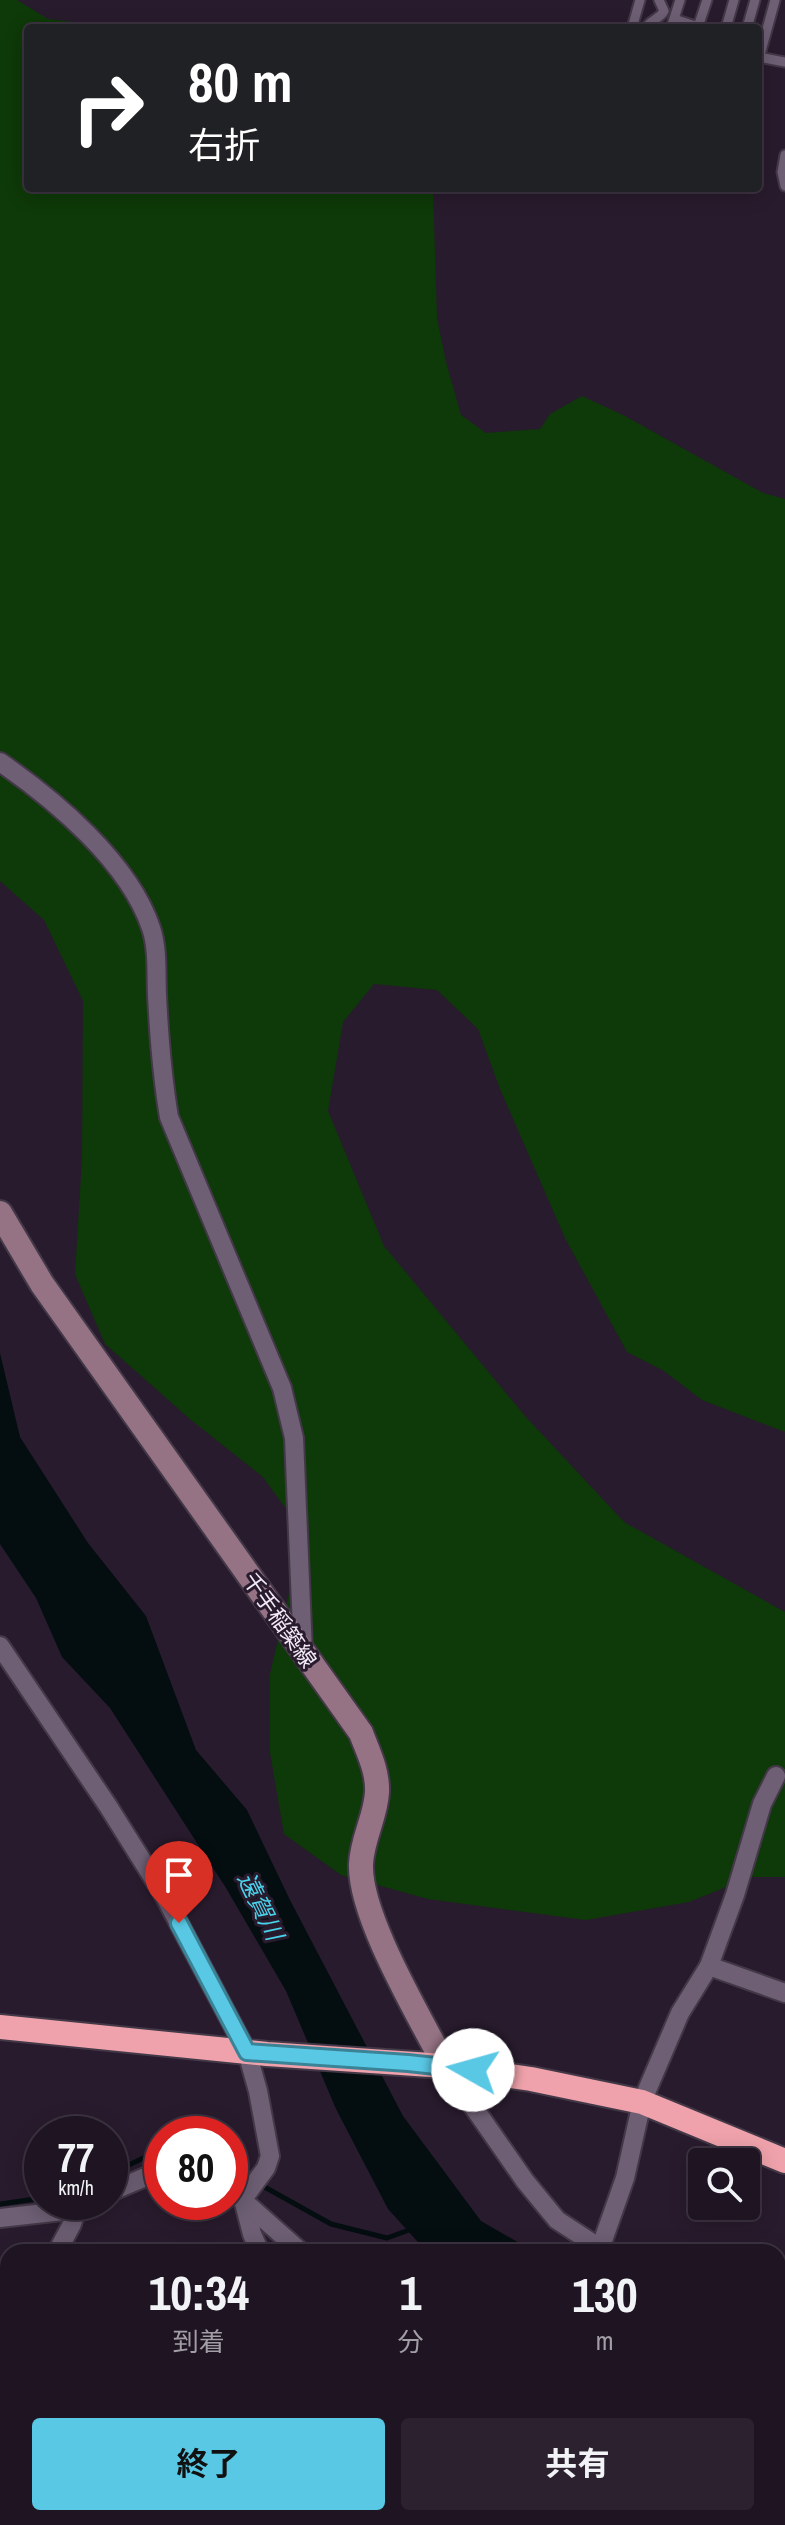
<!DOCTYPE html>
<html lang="ja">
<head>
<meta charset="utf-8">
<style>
	:root { --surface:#1e1422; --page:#2b212f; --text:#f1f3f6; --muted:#a19ea5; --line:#3c3340; --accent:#59c8e5 }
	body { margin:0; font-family:"Archivo Narrow","Noto Sans JP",sans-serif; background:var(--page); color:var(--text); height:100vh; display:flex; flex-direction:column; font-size:30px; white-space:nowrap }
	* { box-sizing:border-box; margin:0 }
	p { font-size:26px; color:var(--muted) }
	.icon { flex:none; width:44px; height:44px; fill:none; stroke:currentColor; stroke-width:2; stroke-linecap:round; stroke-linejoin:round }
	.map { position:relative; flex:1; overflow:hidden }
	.panel { position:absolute; left:0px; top:2244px; width:786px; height:282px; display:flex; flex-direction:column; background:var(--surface); border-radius:24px 24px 0 0; box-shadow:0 4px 20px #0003,0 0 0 2px var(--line) }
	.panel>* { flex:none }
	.top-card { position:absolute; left:24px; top:24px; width:738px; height:168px; border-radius:8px; box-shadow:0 4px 20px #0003,0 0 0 2px var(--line); background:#202124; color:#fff; overflow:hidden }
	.buttons { position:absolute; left:688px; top:2148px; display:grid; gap:16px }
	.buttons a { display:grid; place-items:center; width:72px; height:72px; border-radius:8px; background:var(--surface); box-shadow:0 4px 20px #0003,0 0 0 2px var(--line); font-size:40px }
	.speed { position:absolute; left:24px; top:2116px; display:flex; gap:16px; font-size:40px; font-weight:700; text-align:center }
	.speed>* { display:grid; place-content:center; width:104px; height:104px; border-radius:50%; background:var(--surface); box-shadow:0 4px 20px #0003,0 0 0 2px var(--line); line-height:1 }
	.speed small { font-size:20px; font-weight:400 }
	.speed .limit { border:12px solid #d22; background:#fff; color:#111 }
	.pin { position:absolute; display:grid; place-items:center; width:68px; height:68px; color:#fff; margin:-82px -34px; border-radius:50% 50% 50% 0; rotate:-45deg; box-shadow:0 0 8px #0007 }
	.pin .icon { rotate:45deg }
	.me { position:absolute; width:88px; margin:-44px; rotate:277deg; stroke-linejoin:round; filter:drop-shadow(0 0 6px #0008) }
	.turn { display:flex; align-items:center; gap:28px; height:168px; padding:0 32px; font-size:36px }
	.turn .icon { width:104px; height:104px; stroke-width:2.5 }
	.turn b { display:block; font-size:56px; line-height:68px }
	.eta { display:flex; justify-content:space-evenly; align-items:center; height:136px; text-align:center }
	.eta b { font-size:48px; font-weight:700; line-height:56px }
	.button { display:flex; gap:16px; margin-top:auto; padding:16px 32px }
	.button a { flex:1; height:92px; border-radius:8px; background:var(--accent); color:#111; font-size:32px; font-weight:700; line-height:92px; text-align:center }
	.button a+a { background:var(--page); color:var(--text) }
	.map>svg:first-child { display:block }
	.green { fill:#0e3908 }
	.water { fill:#040e10 }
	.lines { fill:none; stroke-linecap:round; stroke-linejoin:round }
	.stream { stroke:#040e10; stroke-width:5 }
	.lane-casing { stroke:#433847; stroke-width:13 }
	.street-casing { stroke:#433847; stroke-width:22 }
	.secondary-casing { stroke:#433847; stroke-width:28 }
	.highway-casing { stroke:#433847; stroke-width:28 }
	.lane { stroke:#6e5f74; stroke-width:9 }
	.street { stroke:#6e5f74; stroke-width:18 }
	.secondary { stroke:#957384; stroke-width:24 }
	.highway { stroke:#efa2ab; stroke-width:24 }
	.route-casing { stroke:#3a8295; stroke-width:20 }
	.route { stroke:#59c8e5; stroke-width:14 }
	.labels { text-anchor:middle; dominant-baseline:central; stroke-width:6; stroke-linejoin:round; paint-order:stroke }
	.street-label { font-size:22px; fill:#f3eaf7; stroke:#281b2d }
	.water-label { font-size:24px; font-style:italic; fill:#49d2ea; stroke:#281b2d }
</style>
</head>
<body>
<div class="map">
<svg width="785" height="2525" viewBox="0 0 785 2525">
	<rect width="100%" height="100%" fill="#281b2d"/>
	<polygon class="green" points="0,0 17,0 48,19 126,28 28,28 28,188 433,188 437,318 446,362 461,415 486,433 540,429 550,414 582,396 625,416 763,493 785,499 785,1432 702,1400 664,1371 627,1352 565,1238 500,1089 478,1029 437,990 374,984 343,1022 328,1111 384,1246 525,1416 624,1522 785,1612 785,1877 751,1877 689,1902 586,1920 428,1899 341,1875 284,1834 270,1753 270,1674 293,1576 291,1516 263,1477 191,1420 105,1344 75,1274 82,1159 83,1001 44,920 0,881"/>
	<g class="water">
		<polygon points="0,1353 20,1437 88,1543 146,1616 196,1750 247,1810 290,1900 403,2116 481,2221 535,2252 427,2252 388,2209 336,2109 286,1991 226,1888 110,1708 62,1657 36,1598 0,1544"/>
		<polygon points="778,2403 785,2409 785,2496 778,2491"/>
	</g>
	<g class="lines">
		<g class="stream">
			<polyline points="230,2164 252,2179"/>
			<polyline points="110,2174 154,2153 162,2153"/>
			<polyline points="261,2185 331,2224 387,2238 409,2230"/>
			<polyline points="0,2204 42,2198"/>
		</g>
		<g class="lane-casing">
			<g id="lane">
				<polyline points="674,19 698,27 707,0"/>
				<polyline points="632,28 640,0"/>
				<path d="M646 28C650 20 660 19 664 11L659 0"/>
				<polyline points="671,28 680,0"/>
				<polyline points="726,28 734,0"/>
				<polyline points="747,28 755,0"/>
				<polyline points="759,57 785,62"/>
				<polyline points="758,62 775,0"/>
				<polyline points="785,155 782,172 785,186"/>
			</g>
		</g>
		<g class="street-casing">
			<g id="street">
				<path d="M0 762C55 800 129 862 151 928 158 948 156 974 157 995 159 1036 162 1076 169 1117L282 1388 294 1438 303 1652"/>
				<polyline points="0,1646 108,1806 165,1897 247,2052 258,2091 270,2156 266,2168 243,2199 252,2234 260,2252"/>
				<polyline points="709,1966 785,1993"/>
				<polyline points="445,2066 525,2181 557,2220 606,2252"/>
				<polyline points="230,2189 301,2252"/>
				<polyline points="110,2192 162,2170"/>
				<polyline points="0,2218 71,2210 89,2202"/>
				<polyline points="600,2249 625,2178 642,2102 680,2013 709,1966 735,1895 762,1804 776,1776"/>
				<polyline points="57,2252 72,2224 77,2207"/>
				<polyline points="778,2314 785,2293"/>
				<polyline points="778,2348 785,2352"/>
				<polyline points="0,2468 8,2466"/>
				<polyline points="498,2518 503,2525"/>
				<polyline points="661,2525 664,2518"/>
				<polyline points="695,2525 701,2518"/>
			</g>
		</g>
		<g class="secondary-casing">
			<path id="secondary" d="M0 1213 42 1284 361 1733C368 1752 378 1771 377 1792 376 1816 362 1839 361 1864 359 1916 420 2017 445 2066"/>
		</g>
		<g class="highway-casing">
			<polyline id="highway" points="0,2027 267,2054 445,2066 531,2079 642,2102 785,2161"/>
		</g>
		<use href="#lane" class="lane"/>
		<use href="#street" class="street"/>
		<use href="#secondary" class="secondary"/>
		<use href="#highway" class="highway"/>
	</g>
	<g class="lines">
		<g class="route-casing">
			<polyline id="route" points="179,1923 247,2052 408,2063 473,2070"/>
		</g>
		<use href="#route" class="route"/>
	</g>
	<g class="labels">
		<g class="street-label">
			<text transform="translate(280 1620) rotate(55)">千手稲築線</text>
		</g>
		<g class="water-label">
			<text transform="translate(261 1906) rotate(64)">遠賀川</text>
		</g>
	</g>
</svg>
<div class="buttons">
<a><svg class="icon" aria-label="search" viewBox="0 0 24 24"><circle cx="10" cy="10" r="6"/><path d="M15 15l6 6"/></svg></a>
</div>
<div class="speed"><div>77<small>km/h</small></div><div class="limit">80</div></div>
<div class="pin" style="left:179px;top:1923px;background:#d93025"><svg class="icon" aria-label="arrive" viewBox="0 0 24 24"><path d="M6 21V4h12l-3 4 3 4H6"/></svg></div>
<svg class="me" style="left:473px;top:2070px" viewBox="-20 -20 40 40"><circle r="19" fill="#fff"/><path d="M0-13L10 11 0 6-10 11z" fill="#59c8e5"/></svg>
<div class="top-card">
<div class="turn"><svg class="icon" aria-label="right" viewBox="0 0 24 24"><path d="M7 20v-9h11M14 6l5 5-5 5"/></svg><div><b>80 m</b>右折</div></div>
</div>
<section class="panel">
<div class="eta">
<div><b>10:34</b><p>到着</p></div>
<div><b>1</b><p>分</p></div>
<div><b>130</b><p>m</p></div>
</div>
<div class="button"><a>終了</a><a>共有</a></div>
</section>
</div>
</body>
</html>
